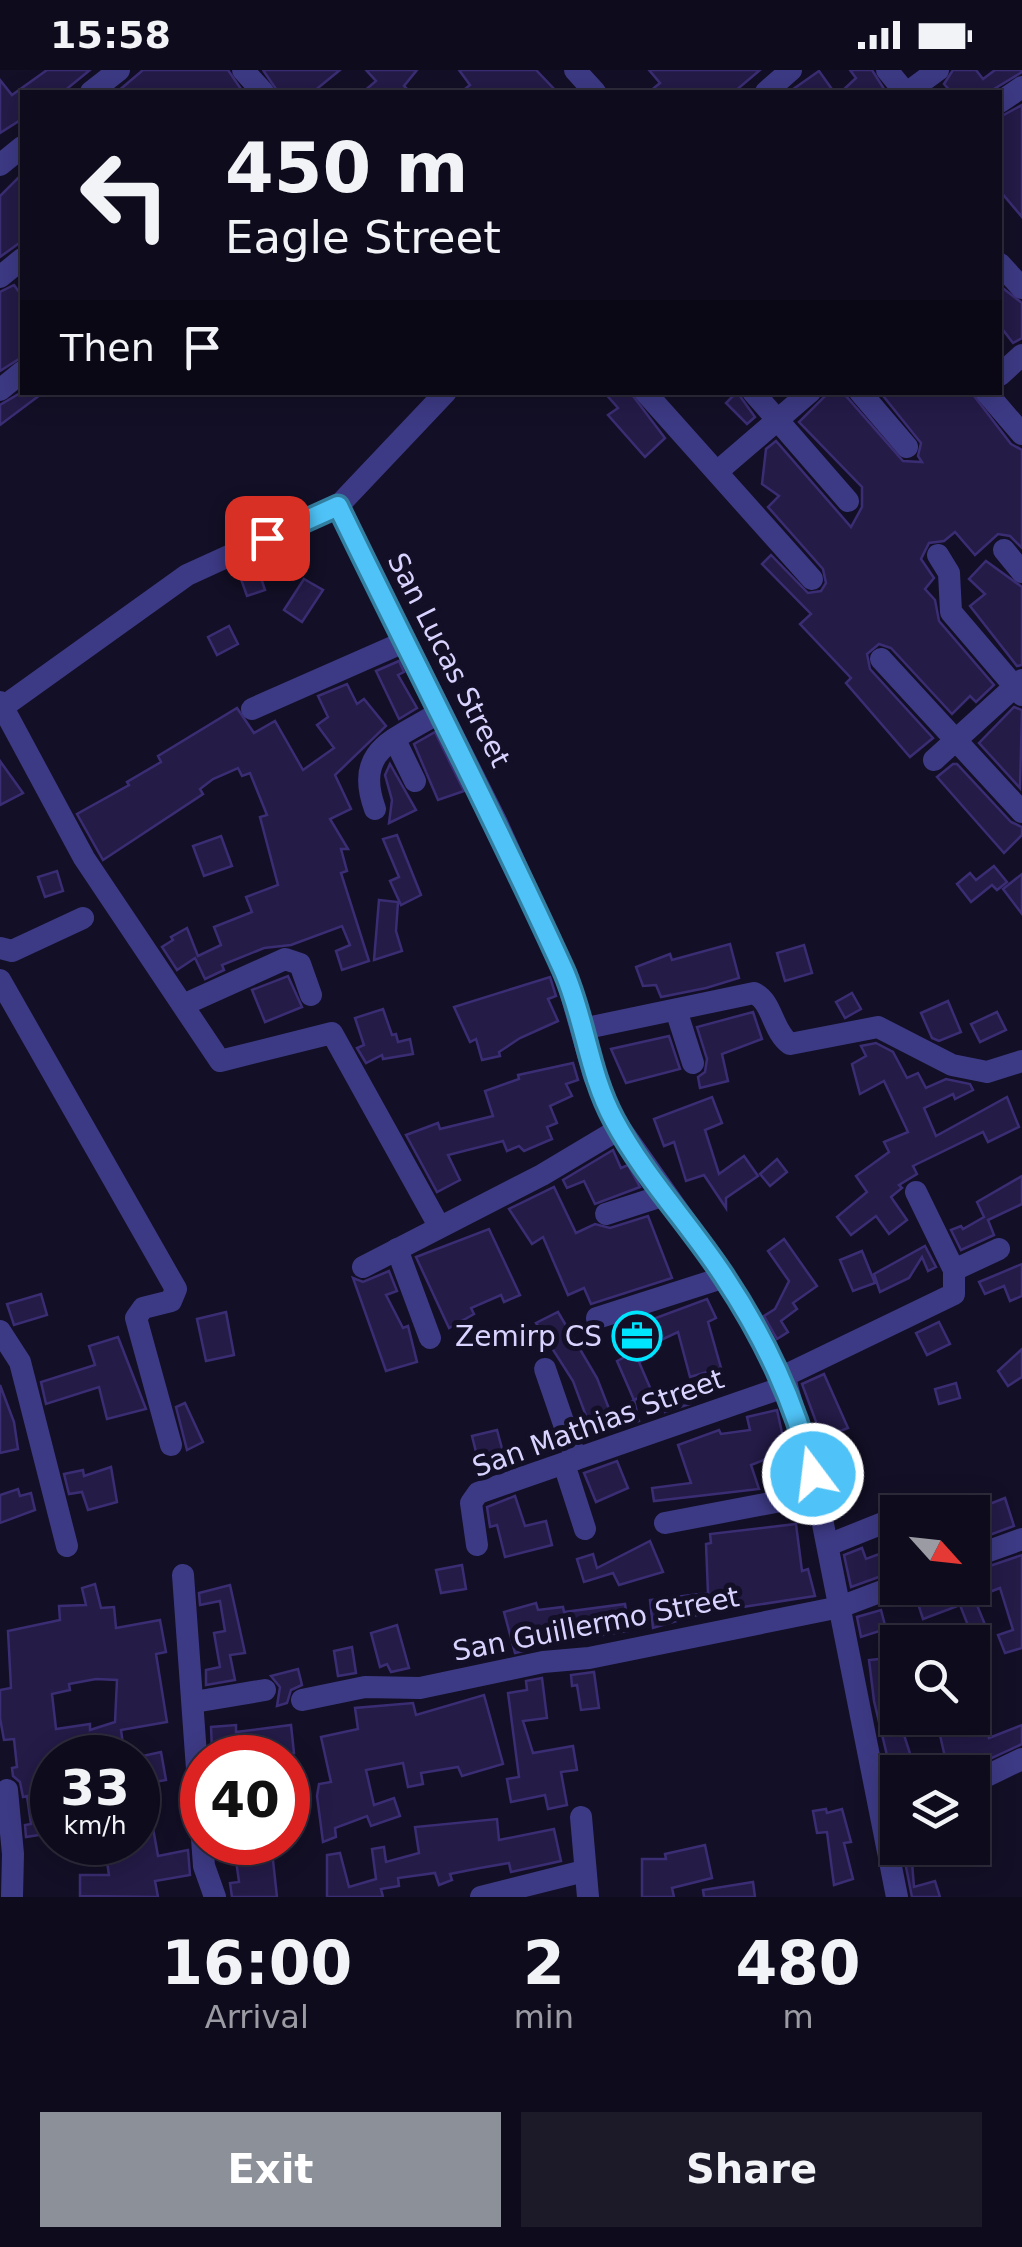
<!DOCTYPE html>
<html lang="en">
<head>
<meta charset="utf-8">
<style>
	:root { --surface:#0e0b1c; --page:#1c1929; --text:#f1f3f6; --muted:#9b9ba3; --line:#2e2b3b; --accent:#8c9099 }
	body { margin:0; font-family:"DejaVu Sans",sans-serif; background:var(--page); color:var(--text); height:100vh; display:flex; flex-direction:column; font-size:38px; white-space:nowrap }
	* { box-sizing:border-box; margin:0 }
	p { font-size:32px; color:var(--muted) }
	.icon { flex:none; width:55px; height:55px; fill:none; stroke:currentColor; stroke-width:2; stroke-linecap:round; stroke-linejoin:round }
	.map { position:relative; height:1827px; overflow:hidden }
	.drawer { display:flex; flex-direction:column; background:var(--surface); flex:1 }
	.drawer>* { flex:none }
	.hud { position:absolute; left:20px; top:20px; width:982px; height:305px; border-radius:0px; box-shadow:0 5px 25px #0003,0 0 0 2px var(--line); background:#0e0b1c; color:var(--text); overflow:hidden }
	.needle { width:65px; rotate:117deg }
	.buttons { position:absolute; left:880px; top:1425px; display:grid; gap:20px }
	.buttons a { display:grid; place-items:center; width:110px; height:110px; border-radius:0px; background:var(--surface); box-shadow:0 5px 25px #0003,0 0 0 2px var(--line); font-size:50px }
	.speed { position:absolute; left:30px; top:1665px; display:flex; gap:20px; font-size:50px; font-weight:700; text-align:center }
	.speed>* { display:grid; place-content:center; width:130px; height:130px; border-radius:50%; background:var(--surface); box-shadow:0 5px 25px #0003,0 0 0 2px var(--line); line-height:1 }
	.speed small { font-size:25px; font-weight:400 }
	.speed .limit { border:15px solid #d22; background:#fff; color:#111 }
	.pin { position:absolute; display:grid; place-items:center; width:85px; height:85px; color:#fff; margin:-42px; border-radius:20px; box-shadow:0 5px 15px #0006 }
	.me { position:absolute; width:110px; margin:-55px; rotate:345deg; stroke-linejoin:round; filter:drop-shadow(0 0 8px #0008) }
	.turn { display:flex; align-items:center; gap:35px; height:210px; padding:0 40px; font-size:45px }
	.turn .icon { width:130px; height:130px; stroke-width:2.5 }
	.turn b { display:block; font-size:70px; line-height:85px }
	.then { display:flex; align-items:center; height:95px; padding:0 40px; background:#0003; gap:20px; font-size:38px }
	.eta { display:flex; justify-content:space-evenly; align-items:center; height:170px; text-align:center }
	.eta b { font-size:60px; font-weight:600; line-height:70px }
	.button { display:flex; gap:20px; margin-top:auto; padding:20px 40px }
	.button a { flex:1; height:115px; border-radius:0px; background:var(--accent); color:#fff; font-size:40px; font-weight:600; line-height:115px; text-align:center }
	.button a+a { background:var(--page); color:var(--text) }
	.status { display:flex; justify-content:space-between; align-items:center; height:70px; padding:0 50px; background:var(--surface); direction:ltr }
	.status svg { height:28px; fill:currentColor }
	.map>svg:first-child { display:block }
	.building { fill:#241b47; stroke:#3b2d73; stroke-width:2.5; fill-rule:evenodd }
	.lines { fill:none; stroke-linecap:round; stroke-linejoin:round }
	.minor { stroke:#3d3a85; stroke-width:22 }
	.route-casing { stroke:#337fa1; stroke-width:25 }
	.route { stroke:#4fc3f7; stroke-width:18 }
	.labels { text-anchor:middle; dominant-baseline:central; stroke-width:10; stroke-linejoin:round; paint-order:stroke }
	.street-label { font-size:28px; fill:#d9d4ff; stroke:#130f26 }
	.poi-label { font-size:28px; fill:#d9d4ff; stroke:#130f26; text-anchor:end }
</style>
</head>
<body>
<div class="status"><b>15:58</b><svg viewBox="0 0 49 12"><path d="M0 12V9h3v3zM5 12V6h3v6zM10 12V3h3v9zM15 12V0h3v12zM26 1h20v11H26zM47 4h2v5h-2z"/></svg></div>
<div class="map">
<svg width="1022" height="1827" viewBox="0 0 1022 1827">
	<rect width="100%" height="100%" fill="#130f26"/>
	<g class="building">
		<polygon points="47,0 90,0 63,22 22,22 22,49 0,63 0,10 12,25"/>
		<polygon points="143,0 228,0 243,22 117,22"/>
		<polygon points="263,0 340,0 313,22 278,22"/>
		<polygon points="366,0 417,0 404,16 410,22 363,22 376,11"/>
		<polygon points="459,0 536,0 557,22 461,22 470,15"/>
		<polygon points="649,0 760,0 734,22 649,22 660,13"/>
		<polygon points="850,0 872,0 886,22 841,22 856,8"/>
		<polygon points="953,0 976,0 983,9 995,0 1022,0 1022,2 989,22 951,22 944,14"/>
		<polygon points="819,1 834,22 789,22"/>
		<polygon points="1022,35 1022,147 1000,121 1000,47"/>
		<polygon points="22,104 22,171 0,187 0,126"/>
		<polygon points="14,215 22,226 22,287 0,301 0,222"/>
		<polygon points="1000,216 1022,233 1022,268 1013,273 1000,256"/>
		<polygon points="22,322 44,322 0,355 0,335"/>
		<polygon points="604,322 630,322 665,368 645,387 608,345 618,338"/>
		<polygon points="737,322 755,347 747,354 726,333"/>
		<polygon points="829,322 845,325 903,391 922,392 918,386 921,373 880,322 971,322 1011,374 1022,380 1022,478 1010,466 998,464 975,485 955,462 944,471 929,473 921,489 934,508 925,519 935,530 939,551 994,615 976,632 970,626 952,644 891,578 879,574 867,584 870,599 933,668 910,687 846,613 851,608 800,554 811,544 762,494 771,485 808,523 821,521 826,513 823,499 768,437 779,426 762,414 766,379 776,371 851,457 862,437 862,417 799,352"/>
		<polygon points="255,490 265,520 247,526 237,498"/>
		<polygon points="986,491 1022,517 1022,595 1017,596 970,536 985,524 969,509"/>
		<polygon points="304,509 323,520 302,552 284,540"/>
		<polygon points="229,556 238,574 217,585 208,567"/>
		<polygon points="399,591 404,602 398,605 417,638 399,649 376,601"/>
		<polygon points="347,614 357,634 364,629 386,656 335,705 351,739 330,749 348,779 341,779 347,801 341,803 369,891 342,900 336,881 350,875 342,856 291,875 264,878 222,895 224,900 205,909 195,888 177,900 162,877 173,870 171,867 187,858 198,886 221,875 214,857 252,842 246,827 278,815 260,747 267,745 250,703 242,706 238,698 213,709 200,719 203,724 103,790 77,744 129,715 127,712 161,692 158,686 237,638 254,663 275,651 303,700 334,678 317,655 328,647 318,626"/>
		<polygon points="1014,637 1022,640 1020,718 979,673"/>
		<polygon points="435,662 464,721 438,730 414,674"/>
		<polygon points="0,691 23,723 0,735"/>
		<polygon points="390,694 416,740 389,753 392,730 385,705"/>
		<polygon points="953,694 957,694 1011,752 1022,757 1022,765 1004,783 937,707"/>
		<polygon points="397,765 421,825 401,835 390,811 399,807 383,769"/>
		<polygon points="221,766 232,796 204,806 193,776"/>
		<polygon points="994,796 1007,812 997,820 992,815 971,832 957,814 970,803 976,810"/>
		<polygon points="57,801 63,821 45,827 38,807"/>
		<polygon points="1022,804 1022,844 1003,819"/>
		<polygon points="379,830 398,832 396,861 402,881 374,890"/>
		<polygon points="730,874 739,908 706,918 661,927 656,915 643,916 636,897 670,884 672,890"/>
		<polygon points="804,875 812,903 785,911 777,883"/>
		<polygon points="288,906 302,937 265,952 252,920"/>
		<polygon points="550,907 556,926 548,929 558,951 520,968 499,982 500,986 482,990 476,969 470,972 454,937"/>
		<polygon points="852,923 861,939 845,948 836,932"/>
		<polygon points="948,931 961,962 939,971 932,968 921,943"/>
		<polygon points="383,939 392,965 396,964 398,972 410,969 413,984 383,989 382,985 366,993 357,978 364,975 355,948"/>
		<polygon points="753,942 762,969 722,984 728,1011 700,1018 698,1007 705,1002 707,989 697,957"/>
		<polygon points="997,942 1006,960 980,972 971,954"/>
		<polygon points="669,966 680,999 626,1013 611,979"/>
		<polygon points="876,973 893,982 907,1008 918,1003 926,1018 946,1009 970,1014 973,1020 955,1029 953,1024 924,1038 936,1066 1007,1027 1019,1057 988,1072 983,1062 913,1096 917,1104 899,1115 902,1118 891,1127 907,1150 889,1164 876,1146 851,1165 837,1147 867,1122 856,1106 889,1082 884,1072 908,1062 884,1011 860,1024 852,994 866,986 861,976"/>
		<polygon points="573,993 578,1010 566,1014 572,1026 550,1036 557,1053 547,1057 552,1069 524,1081 519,1076 507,1081 503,1071 448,1085 460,1110 437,1122 406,1065 438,1053 440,1059 493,1046 485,1021 519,1009 518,1005"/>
		<polygon points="712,1027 722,1053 705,1060 719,1104 744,1086 758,1106 726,1128 726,1138 704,1105 686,1111 674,1072 664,1076 654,1049"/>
		<polygon points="613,1080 621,1098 628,1095 640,1117 595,1134 584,1111 567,1118 563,1110"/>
		<polygon points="777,1089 787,1102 770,1116 760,1104"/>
		<polygon points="1022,1106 1022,1134 988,1150 994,1165 961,1180 951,1160 961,1156 963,1159 984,1147 977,1132"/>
		<polygon points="554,1117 576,1163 595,1154 610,1158 648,1146 672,1208 591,1234 584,1218 568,1225 543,1167 532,1174 509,1139"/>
		<polygon points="489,1159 520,1225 504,1232 501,1225 471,1238 474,1244 449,1258 416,1187"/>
		<polygon points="784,1169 817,1216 793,1233 797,1239 781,1251 788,1262 777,1269 764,1246 775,1239 789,1211 768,1181"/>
		<polygon points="925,1176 936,1197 928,1201 922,1187 909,1208 880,1222 874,1204"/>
		<polygon points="862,1181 875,1213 853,1221 840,1190"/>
		<polygon points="1022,1194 1022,1226 1010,1231 1004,1216 985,1224 979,1212"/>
		<polygon points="389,1201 397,1221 386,1225 403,1258 408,1256 417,1292 386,1301 353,1208 363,1212"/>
		<polygon points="41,1224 47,1245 14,1255 7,1234"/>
		<polygon points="707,1229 716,1248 708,1252 721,1298 690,1307 678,1262 648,1276 652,1286 639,1292 652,1322 634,1330 617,1291 629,1285 618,1262"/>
		<polygon points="226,1242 234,1285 206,1291 197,1249"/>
		<polygon points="558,1242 597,1308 611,1344 634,1330 639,1351 585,1370 581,1358 589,1354 573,1311 536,1253"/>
		<polygon points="939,1252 950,1274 927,1285 916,1263"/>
		<polygon points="118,1267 146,1339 107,1349 99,1317 46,1334 41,1312 95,1295 89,1276"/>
		<polygon points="1022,1279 1022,1307 1008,1316 998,1301"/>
		<polygon points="824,1304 848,1358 822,1368 802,1314"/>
		<polygon points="956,1313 960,1328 939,1334 935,1319"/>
		<polygon points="0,1315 14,1352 18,1379 0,1383"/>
		<polygon points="685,1315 690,1334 665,1342 659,1323"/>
		<polygon points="185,1333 203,1372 187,1380 176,1337"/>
		<polygon points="777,1340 786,1381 751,1395 759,1419 654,1431 652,1418 691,1413 678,1375 719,1360 721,1364 750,1360 747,1347"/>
		<polygon points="497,1360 507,1397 482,1406 472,1366"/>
		<polygon points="847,1386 854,1411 832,1417 826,1391"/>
		<polygon points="617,1391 628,1418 596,1432 584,1403"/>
		<polygon points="111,1397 117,1432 88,1440 82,1422 69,1424 64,1404 83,1400 84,1406"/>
		<polygon points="18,1419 20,1426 31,1423 35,1440 0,1453 0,1425"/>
		<polygon points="515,1426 525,1456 546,1451 552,1475 505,1487 497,1455 490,1457 487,1437"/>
		<polygon points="1005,1428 1014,1456 984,1467 979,1438"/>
		<polygon points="796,1454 802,1501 808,1499 815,1526 704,1543 653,1558 650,1530 708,1523 706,1474 711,1473 710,1464"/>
		<polygon points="650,1471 663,1502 619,1515 613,1503 584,1512 577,1489 593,1484 597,1498"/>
		<polygon points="898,1477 898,1500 851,1517 844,1485 862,1478 866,1489"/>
		<polygon points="1022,1485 1022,1578 1005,1583 998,1565 1013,1560 1000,1518 974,1528 986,1557 971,1563 960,1535 923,1549 913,1518 972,1518 972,1502"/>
		<polygon points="462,1495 466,1519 441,1523 436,1500"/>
		<path d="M95 1514 101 1538 114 1537 116 1558 160 1550 166 1582 156 1584 167 1652 121 1660 125 1688H52V1763L26 1767 25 1755 31 1754 27 1726 23 1727 20 1712 13 1706 12 1698 17 1697 14 1669 4 1670 0 1648V1620L11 1618 8 1561 60 1550 59 1536 86 1535 82 1518ZM96 1609 117 1610 115 1652 90 1660V1654L56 1659 52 1624 70 1620 69 1614Z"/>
		<polygon points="230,1515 245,1583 230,1585 235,1610 206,1615 206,1600 220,1597 214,1563 225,1561 220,1531 200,1535 199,1523"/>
		<polygon points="536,1533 538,1540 563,1537 564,1542 625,1534 629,1561 602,1565 601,1555 558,1559 530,1565 533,1579 515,1583 504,1542"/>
		<polygon points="881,1540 886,1559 861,1567 857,1547"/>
		<polygon points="397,1555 409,1598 391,1602 387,1594 380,1597 371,1563"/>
		<polygon points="352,1577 356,1603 338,1606 334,1581"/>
		<polygon points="898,1587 898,1648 912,1648 916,1660 904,1665 916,1702 891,1702 874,1631 869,1590"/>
		<polygon points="298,1599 302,1615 291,1620 287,1633 277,1636 280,1617 271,1606"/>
		<polygon points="594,1602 599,1638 581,1640 577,1615 572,1616 571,1605"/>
		<polygon points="542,1608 547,1648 523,1651 533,1683 573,1676 577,1700 561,1702 567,1735 548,1739 545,1725 511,1732 507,1709 519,1707 508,1623 527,1620 526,1611"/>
		<polygon points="484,1625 503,1694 462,1706 458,1697 421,1703 423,1714 408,1717 403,1693 366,1700 374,1735 394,1728 400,1746 371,1756 367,1746 335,1758 336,1767 323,1772 317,1726 319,1714 331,1712 321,1667 358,1659 355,1638 413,1633 416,1645"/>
		<polygon points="936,1648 983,1648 989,1668 1022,1655 1022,1674 964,1701 961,1687 945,1687"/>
		<polygon points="236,1655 236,1662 291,1655 294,1683 241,1688 240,1678 212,1680 211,1657"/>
		<polygon points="161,1682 166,1710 138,1715 138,1687"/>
		<polygon points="826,1739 827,1743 842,1739 851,1772 844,1773 853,1809 834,1815 827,1762 817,1763 813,1741"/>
		<polygon points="497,1749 499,1770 554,1759 561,1791 511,1802 509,1793 480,1798 450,1804 452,1810 439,1815 435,1803 398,1808 399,1816 381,1819 383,1827 327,1827 327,1785 340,1783 349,1817 376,1809 372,1779 384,1777 386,1792 419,1783 415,1757"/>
		<polygon points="153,1758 158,1786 188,1780 190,1805 155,1811 158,1827 80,1826 80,1805 109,1805 104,1772 138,1772 138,1760"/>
		<polygon points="271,1772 277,1827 232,1827 230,1813 239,1812 234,1775"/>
		<polygon points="705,1775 712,1808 672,1818 674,1827 642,1827 642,1789 666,1789 665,1784"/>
		<polygon points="905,1792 912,1792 914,1817 935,1811 940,1827 912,1827"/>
		<polygon points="753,1812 755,1827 704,1827 703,1820"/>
	</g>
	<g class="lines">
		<g class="minor">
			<polyline points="243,0 263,22"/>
			<polyline points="575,0 595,22"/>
			<polyline points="887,0 905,22"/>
			<polyline points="91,22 119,0"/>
			<polyline points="766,22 791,0"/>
			<polyline points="908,22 938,0"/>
			<polyline points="1000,32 1022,17"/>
			<polyline points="0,95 22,77"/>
			<polyline points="1000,194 1022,218"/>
			<polyline points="0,207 22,189"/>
			<polyline points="1000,305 1022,285"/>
			<polyline points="0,320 22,302"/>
			<polyline points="645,322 812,509"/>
			<polyline points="753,322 848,431"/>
			<polyline points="860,322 907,377"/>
			<polyline points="986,322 1022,364"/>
			<polyline points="718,401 810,322"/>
			<polyline points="338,436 497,753 566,906 594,1006 613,1048 725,1207 787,1316 817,1424 897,1827"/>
			<polyline points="1004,480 1022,502"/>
			<polyline points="938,485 949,503 951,542 1022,625"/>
			<polyline points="881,589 1022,742"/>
			<polyline points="0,632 84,788 220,991 332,963 439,1156"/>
			<polyline points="0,639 187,505 338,436 446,322"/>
			<polyline points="252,639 404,572"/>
			<polyline points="395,670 415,711"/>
			<polyline points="934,690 1022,610"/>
			<path d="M375 739C353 679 395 670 440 642"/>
			<polyline points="0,878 12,881 83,848"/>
			<polyline points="0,910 176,1219 171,1231 143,1238 136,1248 171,1375"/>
			<polyline points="183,935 285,889 300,894 311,925"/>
			<polyline points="676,940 693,993"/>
			<path d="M582 959 754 923C773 932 772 961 790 974L878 957 952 995 987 1002 1022 991"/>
			<polyline points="606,1144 665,1125"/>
			<polyline points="397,1179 430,1268"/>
			<polyline points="363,1197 542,1105 619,1059"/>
			<polyline points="954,1200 999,1179"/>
			<polyline points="597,1248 725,1207"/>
			<polyline points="0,1261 20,1292 67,1476"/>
			<polyline points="545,1299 576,1389"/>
			<polyline points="782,1307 954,1224 954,1200 916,1122"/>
			<polyline points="564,1394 585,1459"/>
			<polyline points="909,1442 929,1435"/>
			<polyline points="665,1453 817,1424"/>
			<polyline points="477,1475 471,1433 478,1423 787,1316"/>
			<polyline points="828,1475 898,1447"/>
			<polyline points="972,1487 1022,1469"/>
			<polyline points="183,1505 204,1796 215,1827"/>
			<polyline points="302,1630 365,1617 420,1618 543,1592 589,1588 840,1537 898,1515"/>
			<polyline points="194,1632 265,1620"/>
			<polyline points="945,1702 946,1702"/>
			<polyline points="972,1713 1022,1689"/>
			<polyline points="7,1720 13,1784 12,1827"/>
			<polyline points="581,1747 588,1827"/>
			<polyline points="481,1827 584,1801"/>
		</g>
	</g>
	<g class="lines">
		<g class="route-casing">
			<path id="route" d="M267 468 338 436C413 591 492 743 563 899 585 948 588 1002 614 1050 644 1106 688 1152 723 1205 765 1268 794 1330 813 1404"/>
		</g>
		<use href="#route" class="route"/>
	</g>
	<defs>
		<g id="office-ring" transform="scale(2.5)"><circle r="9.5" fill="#130f26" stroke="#00e5ff" stroke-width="1.5"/><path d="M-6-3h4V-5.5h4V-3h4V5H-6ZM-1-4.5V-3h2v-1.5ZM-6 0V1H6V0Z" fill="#00e5ff"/></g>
	</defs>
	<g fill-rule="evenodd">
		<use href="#office-ring" x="637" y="1266"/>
	</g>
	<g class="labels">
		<g class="street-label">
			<text transform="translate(449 590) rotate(63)">San Lucas Street</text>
			<text transform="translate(598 1353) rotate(-20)">San Mathias Street</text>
			<text transform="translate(596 1554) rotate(-11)">San Guillermo Street</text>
		</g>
		<g class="poi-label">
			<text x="602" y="1266">Zemirp CS</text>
		</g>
	</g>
</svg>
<div class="buttons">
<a><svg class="needle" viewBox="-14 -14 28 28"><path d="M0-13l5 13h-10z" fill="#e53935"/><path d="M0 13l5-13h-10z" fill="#9b9ba3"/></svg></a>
<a><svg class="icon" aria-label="search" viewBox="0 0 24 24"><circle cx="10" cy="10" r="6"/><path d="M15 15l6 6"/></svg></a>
<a><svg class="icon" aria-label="layers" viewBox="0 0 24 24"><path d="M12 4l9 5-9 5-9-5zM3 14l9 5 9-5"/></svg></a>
</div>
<div class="speed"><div>33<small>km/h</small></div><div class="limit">40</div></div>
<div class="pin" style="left:267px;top:468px;background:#d93025"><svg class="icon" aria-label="arrive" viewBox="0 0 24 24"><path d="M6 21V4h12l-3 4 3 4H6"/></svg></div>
<svg class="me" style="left:813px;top:1404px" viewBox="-20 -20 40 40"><circle r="17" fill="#4fc3f7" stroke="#fff" stroke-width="3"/><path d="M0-11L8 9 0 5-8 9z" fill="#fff"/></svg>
<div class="hud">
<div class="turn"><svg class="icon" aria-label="left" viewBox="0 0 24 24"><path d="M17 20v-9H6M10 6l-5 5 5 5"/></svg><div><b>450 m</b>Eagle Street</div></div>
<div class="then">Then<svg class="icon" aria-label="arrive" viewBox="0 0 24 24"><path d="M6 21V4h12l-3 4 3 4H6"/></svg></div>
</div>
</div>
<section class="drawer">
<div class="eta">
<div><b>16:00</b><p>Arrival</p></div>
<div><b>2</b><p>min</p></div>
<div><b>480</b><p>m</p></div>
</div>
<div class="button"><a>Exit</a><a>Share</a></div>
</section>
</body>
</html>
